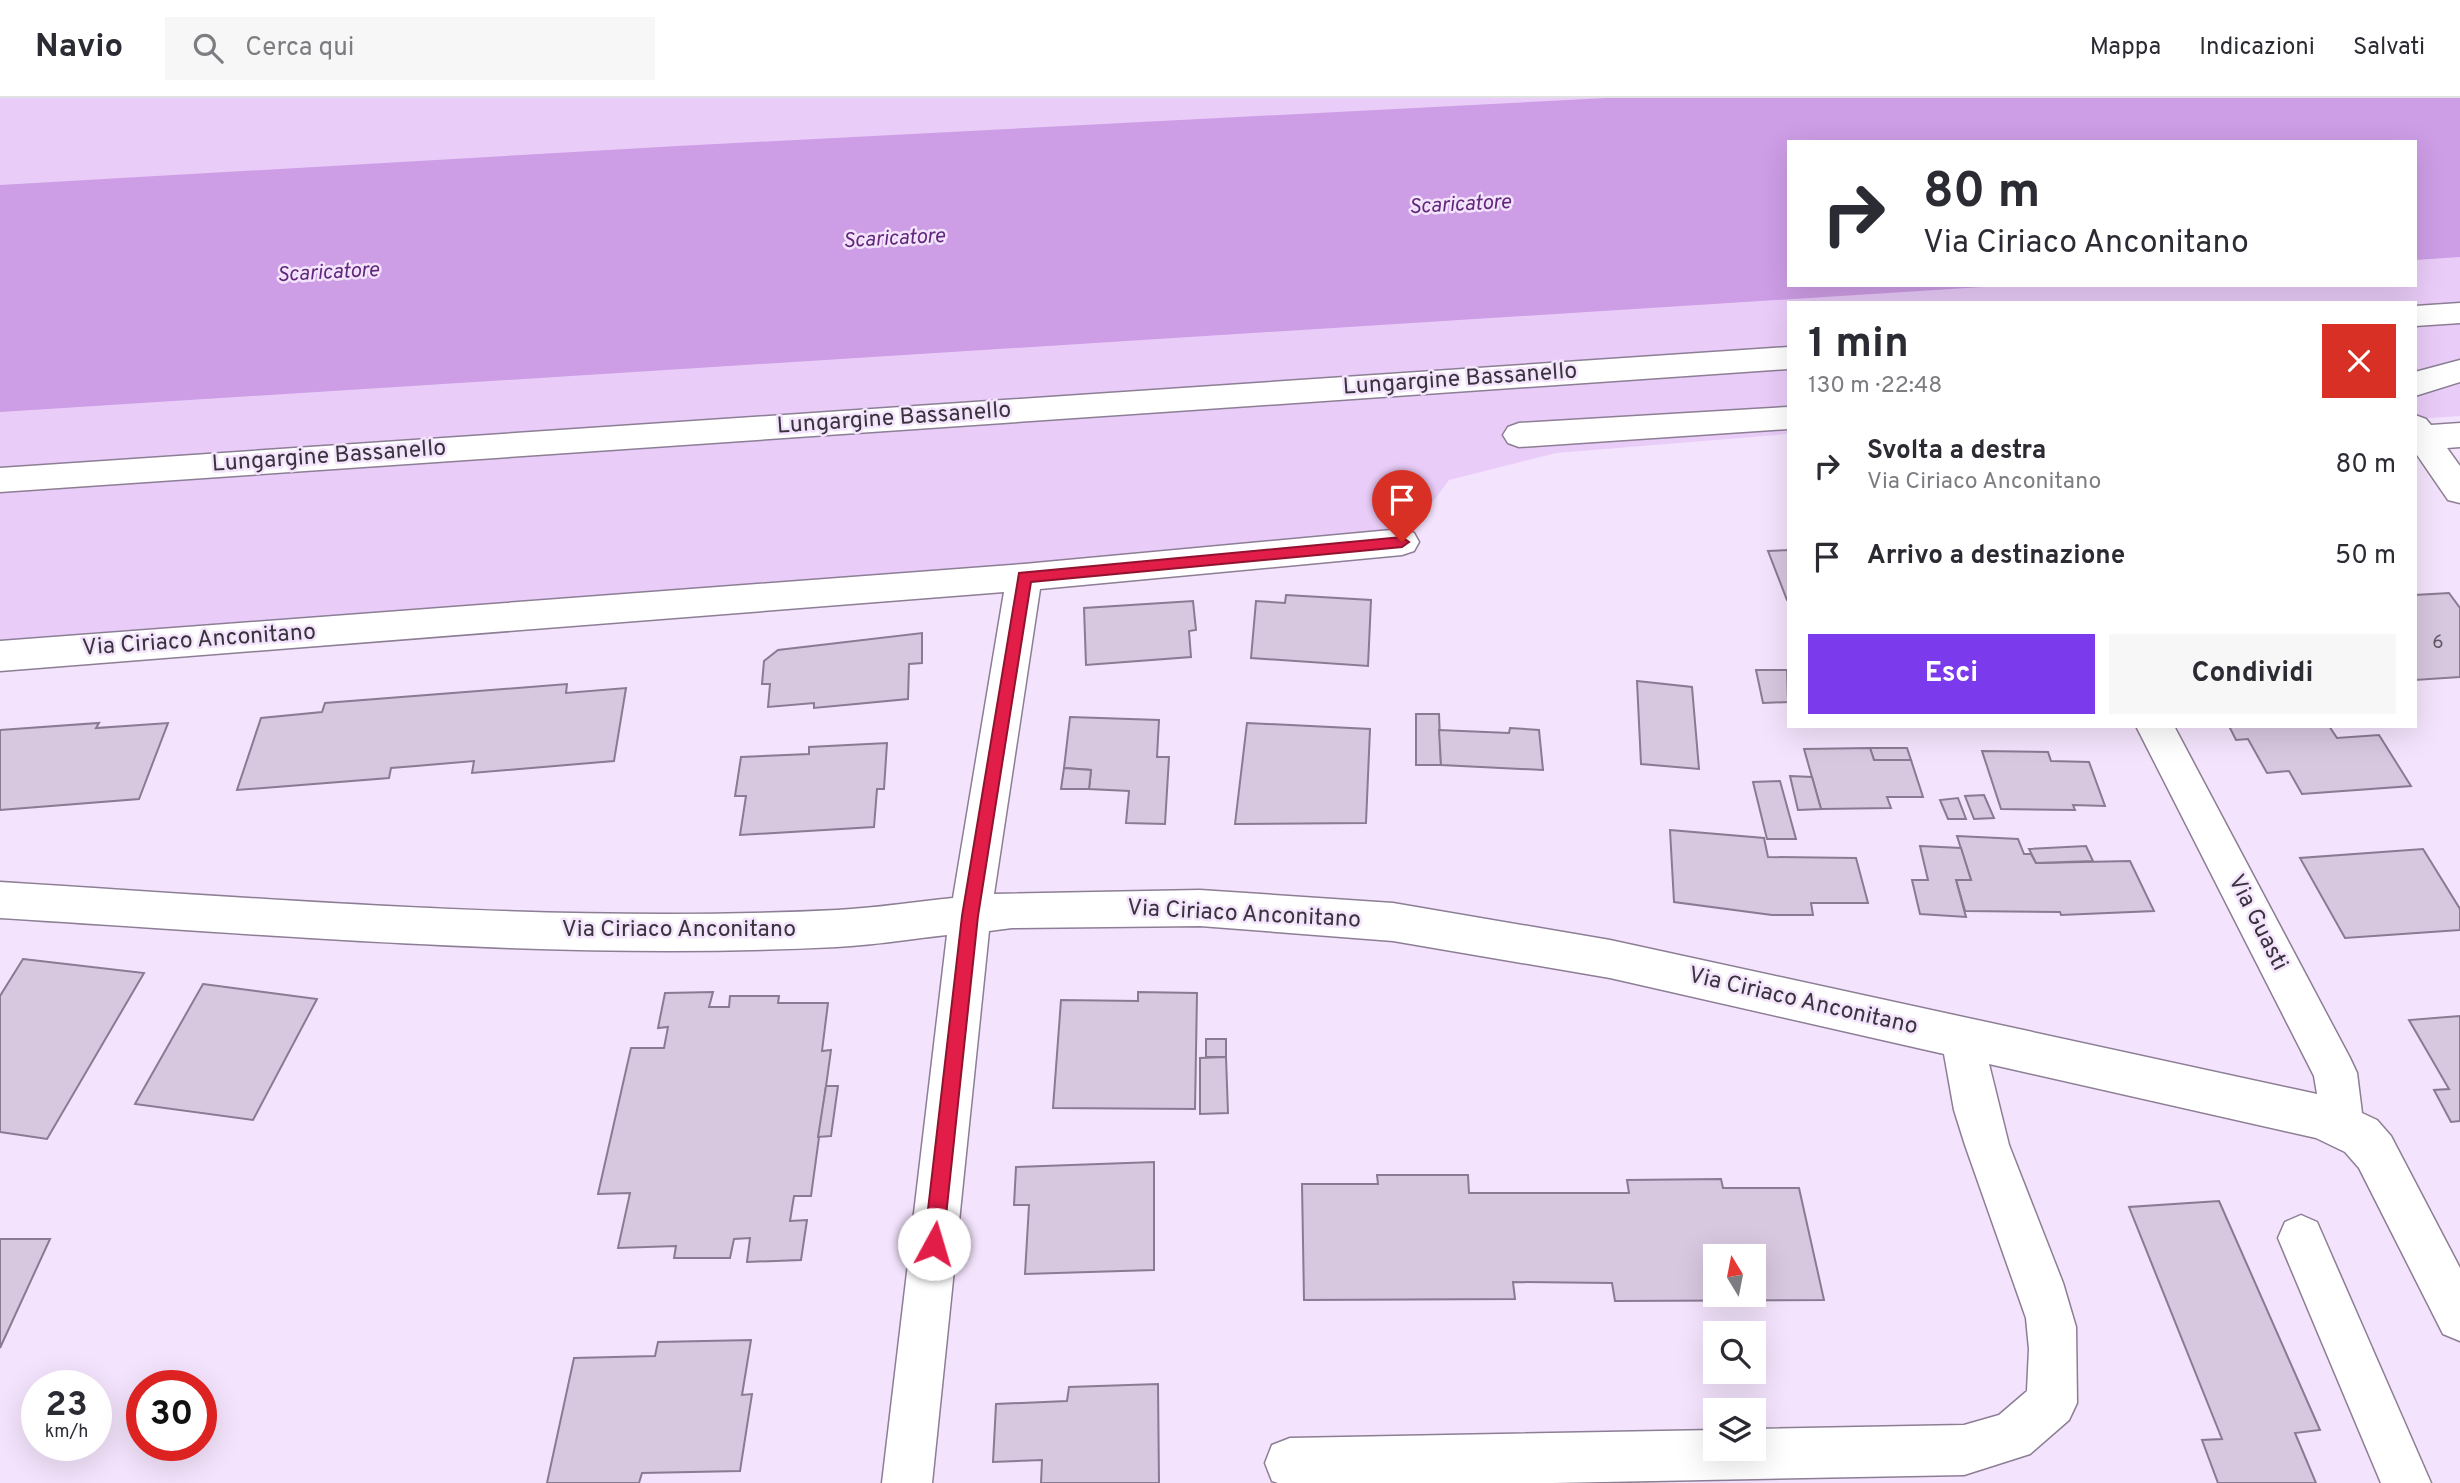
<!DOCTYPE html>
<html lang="it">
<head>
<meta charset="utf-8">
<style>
	:root { --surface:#fff; --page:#f7f7f7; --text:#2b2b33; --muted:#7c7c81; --line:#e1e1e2; --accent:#7c3aed }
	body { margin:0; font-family:Overpass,sans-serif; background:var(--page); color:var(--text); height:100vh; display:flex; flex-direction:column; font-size:26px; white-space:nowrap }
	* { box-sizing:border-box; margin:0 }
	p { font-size:23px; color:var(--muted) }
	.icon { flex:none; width:38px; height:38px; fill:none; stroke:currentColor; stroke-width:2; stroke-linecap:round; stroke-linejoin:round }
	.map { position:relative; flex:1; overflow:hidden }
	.sheet { position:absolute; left:1787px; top:203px; width:630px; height:427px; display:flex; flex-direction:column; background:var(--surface); border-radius:0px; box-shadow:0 7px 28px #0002 }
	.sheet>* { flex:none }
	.guide { position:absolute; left:1787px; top:42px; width:630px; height:147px; border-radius:0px; box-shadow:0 7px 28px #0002; background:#fff; color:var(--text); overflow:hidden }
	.needle { width:46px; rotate:350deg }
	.fabs { position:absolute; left:1703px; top:1146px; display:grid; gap:14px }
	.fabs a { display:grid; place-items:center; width:63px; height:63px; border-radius:0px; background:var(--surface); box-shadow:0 7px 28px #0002; font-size:35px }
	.speed { position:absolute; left:21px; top:1272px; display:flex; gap:14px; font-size:35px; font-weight:700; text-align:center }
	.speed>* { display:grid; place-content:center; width:91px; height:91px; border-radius:50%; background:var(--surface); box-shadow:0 7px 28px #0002; line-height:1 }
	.speed small { font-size:18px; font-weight:400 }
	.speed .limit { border:10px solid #d22; background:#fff; color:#111 }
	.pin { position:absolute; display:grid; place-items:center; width:60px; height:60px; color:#fff; margin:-72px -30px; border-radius:50% 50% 50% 0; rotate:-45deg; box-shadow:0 0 7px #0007 }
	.pin .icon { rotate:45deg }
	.me { position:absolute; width:77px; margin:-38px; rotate:6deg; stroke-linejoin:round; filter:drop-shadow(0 0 5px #0008) }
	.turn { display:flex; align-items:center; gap:24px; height:147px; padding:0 21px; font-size:32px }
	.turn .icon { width:91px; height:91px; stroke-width:2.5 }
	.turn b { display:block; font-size:49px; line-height:60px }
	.round { display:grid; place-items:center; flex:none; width:74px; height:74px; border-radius:0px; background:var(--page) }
	.summary { display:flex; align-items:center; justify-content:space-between; height:119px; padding:0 21px }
	h1 { font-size:42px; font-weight:700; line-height:52px }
	.primary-button { display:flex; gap:14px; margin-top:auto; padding:14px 21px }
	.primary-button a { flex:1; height:80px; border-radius:0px; background:var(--accent); color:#fff; font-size:28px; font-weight:700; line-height:80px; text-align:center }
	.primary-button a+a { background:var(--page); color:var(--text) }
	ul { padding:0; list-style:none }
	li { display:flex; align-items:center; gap:21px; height:91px; padding:0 21px }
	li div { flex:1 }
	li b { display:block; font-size:26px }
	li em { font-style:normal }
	header { display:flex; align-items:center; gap:42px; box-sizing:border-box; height:98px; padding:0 35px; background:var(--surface); border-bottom:2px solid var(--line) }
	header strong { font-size:33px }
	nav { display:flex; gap:38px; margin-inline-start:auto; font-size:24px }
	.search { width:490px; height:63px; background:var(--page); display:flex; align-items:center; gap:18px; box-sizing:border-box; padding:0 24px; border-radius:0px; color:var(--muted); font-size:26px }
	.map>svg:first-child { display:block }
	.green { fill:#e9ccf8; fill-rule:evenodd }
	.water { fill:#cd9de5 }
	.building { fill:#d7c7df; stroke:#897b91; stroke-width:2; fill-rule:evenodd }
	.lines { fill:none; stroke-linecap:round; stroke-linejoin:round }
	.minor-casing { stroke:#8c7e94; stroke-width:3 }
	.minor { fill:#fff; fill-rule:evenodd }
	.route { fill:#e11d48; stroke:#92132f; stroke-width:2 }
	.labels { text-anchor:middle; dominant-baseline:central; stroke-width:5; stroke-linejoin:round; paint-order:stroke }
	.number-label { font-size:19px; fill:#605865 }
	.far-water-label { font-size:21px; font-style:italic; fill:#61277b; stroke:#f3e3fc }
	.street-label { font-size:23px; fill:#39333c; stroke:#f3e3fc }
</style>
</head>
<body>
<header>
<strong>Navio</strong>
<div class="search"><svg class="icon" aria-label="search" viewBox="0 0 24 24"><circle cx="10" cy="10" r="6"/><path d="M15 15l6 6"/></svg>Cerca qui</div>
<nav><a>Mappa</a><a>Indicazioni</a><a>Salvati</a></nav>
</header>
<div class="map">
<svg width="2460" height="1385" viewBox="0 0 2460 1385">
	<rect width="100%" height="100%" fill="#f3e3fc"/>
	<path class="green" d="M0 0H2460V318L2415 321V205H1788V336L1556 355 1449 382 1408 437 0 557ZM1788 44H2415V187H1788Z"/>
	<polygon class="water" points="1606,0 2460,0 2460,159 2415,162 2415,44 1788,44 1788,187 2014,187 0,314 0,87 678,48"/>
	<g class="building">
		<polygon points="1788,452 1788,502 1787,502 1768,453"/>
		<polygon points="2449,495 2460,510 2460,579 2415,582 2415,497"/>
		<polygon points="1286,497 1371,502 1368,568 1251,560 1256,503 1285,505"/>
		<polygon points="1193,503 1196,532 1189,533 1191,559 1086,567 1084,510"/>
		<polygon points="922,535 922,565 909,566 908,601 814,610 814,605 768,609 770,586 762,586 764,563 778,552"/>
		<polygon points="1756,572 1787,572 1788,604 1763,605"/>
		<polygon points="1637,583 1692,589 1699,671 1641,666"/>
		<polygon points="567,586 566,595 626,590 614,663 472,675 474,663 416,668 391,670 389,680 237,692 261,620 322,614 325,605"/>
		<polygon points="1416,616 1439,616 1441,667 1416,667"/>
		<polygon points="1070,619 1159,622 1157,659 1169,659 1165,726 1126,725 1129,693 1089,691 1091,672 1064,670"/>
		<polygon points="99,625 96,630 168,625 139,701 0,712 0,632"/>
		<polygon points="1247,625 1370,631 1366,725 1235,726"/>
		<polygon points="2229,628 2329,628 2337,640 2379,637 2411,688 2302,696 2289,673 2267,675 2248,641 2236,642"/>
		<polygon points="1510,630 1539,632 1543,672 1441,667 1439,632 1509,635"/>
		<polygon points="887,645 884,691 877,691 874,729 740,737 746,698 735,698 741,659 809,656 809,649"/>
		<polygon points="1870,650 1907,650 1911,662 1874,662"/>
		<polygon points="1870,650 1874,662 1911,662 1923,699 1887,699 1891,710 1821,711 1804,651"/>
		<polygon points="1982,653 2048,654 2051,663 2089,664 2105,708 2073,707 2075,712 2001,711"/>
		<polygon points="1064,670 1091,672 1089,691 1061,691"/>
		<polygon points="1790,678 1812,679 1821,711 1798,712"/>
		<polygon points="1780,683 1796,741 1767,741 1753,684"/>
		<polygon points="1984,697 1994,720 1974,721 1965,698"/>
		<polygon points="1958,700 1966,721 1948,721 1940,702"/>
		<polygon points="1670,732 1764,740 1768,759 1856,760 1868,805 1811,805 1813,817 1772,817 1674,804"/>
		<polygon points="1957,738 2018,741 2024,756 2031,756 2036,765 2130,763 2154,813 2061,817 2060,814 1965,813 1956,782 1971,782"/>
		<polygon points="1920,748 1961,750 1971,782 1956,782 1966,819 1920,816 1912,782 1928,782"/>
		<polygon points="2086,748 2093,763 2036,765 2029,751"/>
		<polygon points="2423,751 2460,811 2460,832 2345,840 2300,760"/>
		<polygon points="23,861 144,875 47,1041 0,1034 0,898"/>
		<polygon points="203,886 317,901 253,1022 135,1006"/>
		<polygon points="713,894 709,909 729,909 730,898 779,898 778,905 828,905 822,953 831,952 811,1098 794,1098 790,1123 807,1122 801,1162 747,1164 750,1140 734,1141 730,1160 674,1160 676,1148 618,1150 630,1095 598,1096 631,950 664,950 668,929 658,930 665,895"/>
		<polygon points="1138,894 1197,895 1195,1011 1053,1010 1061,902 1138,903"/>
		<polygon points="2460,918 2460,1023 2451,1024 2434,992 2449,991 2409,922"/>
		<rect x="1206" y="941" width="20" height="18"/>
		<polygon points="1226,959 1228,1015 1200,1016 1200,960"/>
		<polygon points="826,988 838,988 831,1038 818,1039"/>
		<polygon points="1154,1064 1154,1172 1025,1176 1029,1107 1014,1107 1016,1069"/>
		<path d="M1377 1077H1468L1469 1095H1629L1627 1082 1721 1081 1723 1090H1799L1824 1202 1615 1203 1612 1185 1513 1184 1515 1201 1304 1202 1302 1086H1378ZM1715 1158H1754V1197H1715Z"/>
		<polygon points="2219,1103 2320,1332 2295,1335 2316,1385 2218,1385 2202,1342 2222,1341 2129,1109"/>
		<polygon points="0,1141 50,1141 0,1250"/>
		<polygon points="751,1242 742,1297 752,1296 740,1373 642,1375 639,1385 547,1385 574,1260 655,1258 658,1244"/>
		<polygon points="1158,1286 1159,1385 1041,1385 1042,1362 993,1364 996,1306 1067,1303 1069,1289"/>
	</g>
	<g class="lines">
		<g class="minor-casing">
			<g id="minor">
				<polygon points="2460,205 2460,225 2415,228 2415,208"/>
				<polygon points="1788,249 1788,271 0,394 0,370"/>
				<polygon points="2460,262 2460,284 2415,298 2415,274"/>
				<polygon points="1788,309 1788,331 1519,349 1508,345 1503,337 1508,329 1519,325"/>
				<polygon points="2415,317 2426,321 2431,327 2460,325 2460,349 2447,350 2460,368 2460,405 2448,402 2415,354"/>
				<path d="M1402 431 1414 435 1419 444 1414 453 1402 457 1040 491 994 796 1200 792 1393 805 1610 842 2317 996 2314 978 2136 628H2174L2350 960 2357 975 2362 1015 2377 1022 2391 1038 2460 1170V1243L2443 1236 2359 1070 2345 1054 2316 1040 1989 966 2009 1047 2063 1185 2076 1229 2077 1305 2069 1322 2030 1356 1964 1377 1552 1385H1278L1272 1383 1265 1365 1272 1347 1290 1340 1715 1332V1351H1754V1331L1964 1327 1999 1317 2027 1293 2029 1251 2026 1220 1965 1047 1954 1012 1944 956 1610 880 1393 843 1200 828 1012 830 989 833 932 1385H882L947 837C911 841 874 847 837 849 557 863 279 837 0 820V784C279 801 558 826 837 812 875 810 914 804 953 800L1004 494 0 573V543L1024 466Z"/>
				<polygon points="2301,1117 2317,1124 2431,1385 2381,1385 2278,1140 2285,1124"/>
			</g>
		</g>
		<use href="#minor" class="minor"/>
	</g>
	<polygon class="route" points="1402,439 1409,444 1402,449 1031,484 978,818 943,1146 940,1153 934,1155 927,1153 924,1146 962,818 1019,475"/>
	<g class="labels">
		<g class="number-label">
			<text x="2438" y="545">6</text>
		</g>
		<g class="far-water-label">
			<text transform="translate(1460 107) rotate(-3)">Scaricatore</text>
			<text transform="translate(894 141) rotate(-3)">Scaricatore</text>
			<text transform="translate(328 175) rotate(-3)">Scaricatore</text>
		</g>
		<g class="street-label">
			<text transform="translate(1460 282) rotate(-4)">Lungargine Bassanello</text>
			<text transform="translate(894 321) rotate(-4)">Lungargine Bassanello</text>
			<text transform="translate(329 359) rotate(-4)">Lungargine Bassanello</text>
			<text transform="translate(199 543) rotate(-4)">Via Ciriaco Anconitano</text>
			<text transform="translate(1244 817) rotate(3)">Via Ciriaco Anconitano</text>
			<text transform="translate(2257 825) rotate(63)">Via Guasti</text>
			<text x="679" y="832">Via Ciriaco Anconitano</text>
			<text transform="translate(1803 904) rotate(13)">Via Ciriaco Anconitano</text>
		</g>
	</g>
</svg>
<div class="fabs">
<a><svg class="needle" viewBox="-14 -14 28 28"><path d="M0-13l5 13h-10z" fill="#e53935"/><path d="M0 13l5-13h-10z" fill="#7c7c81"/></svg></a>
<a><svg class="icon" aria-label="search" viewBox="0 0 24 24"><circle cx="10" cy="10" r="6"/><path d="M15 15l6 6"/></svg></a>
<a><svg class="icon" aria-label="layers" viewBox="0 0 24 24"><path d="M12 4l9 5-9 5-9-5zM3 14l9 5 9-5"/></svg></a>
</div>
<div class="speed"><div>23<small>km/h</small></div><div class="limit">30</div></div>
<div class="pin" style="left:1402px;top:444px;background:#d93025"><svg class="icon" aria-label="arrive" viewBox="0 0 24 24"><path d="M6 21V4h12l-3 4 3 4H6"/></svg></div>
<svg class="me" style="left:934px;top:1146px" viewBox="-20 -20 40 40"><circle r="19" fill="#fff"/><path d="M0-13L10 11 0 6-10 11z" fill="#e11d48"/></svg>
<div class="guide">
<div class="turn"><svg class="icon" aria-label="right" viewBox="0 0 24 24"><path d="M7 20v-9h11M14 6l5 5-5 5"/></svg><div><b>80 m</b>Via Ciriaco Anconitano</div></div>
</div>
<section class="sheet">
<div class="summary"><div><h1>1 min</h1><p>130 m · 22:48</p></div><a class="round" style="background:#d93025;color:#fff"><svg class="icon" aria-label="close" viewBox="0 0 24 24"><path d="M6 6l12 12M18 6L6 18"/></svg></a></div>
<ul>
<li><svg class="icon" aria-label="right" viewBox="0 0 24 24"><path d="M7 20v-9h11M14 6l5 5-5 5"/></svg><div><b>Svolta a destra</b><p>Via Ciriaco Anconitano</p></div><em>80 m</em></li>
<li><svg class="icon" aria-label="arrive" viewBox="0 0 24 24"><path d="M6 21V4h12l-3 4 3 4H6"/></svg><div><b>Arrivo a destinazione</b></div><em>50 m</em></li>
</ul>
<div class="primary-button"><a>Esci</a><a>Condividi</a></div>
</section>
</div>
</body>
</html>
